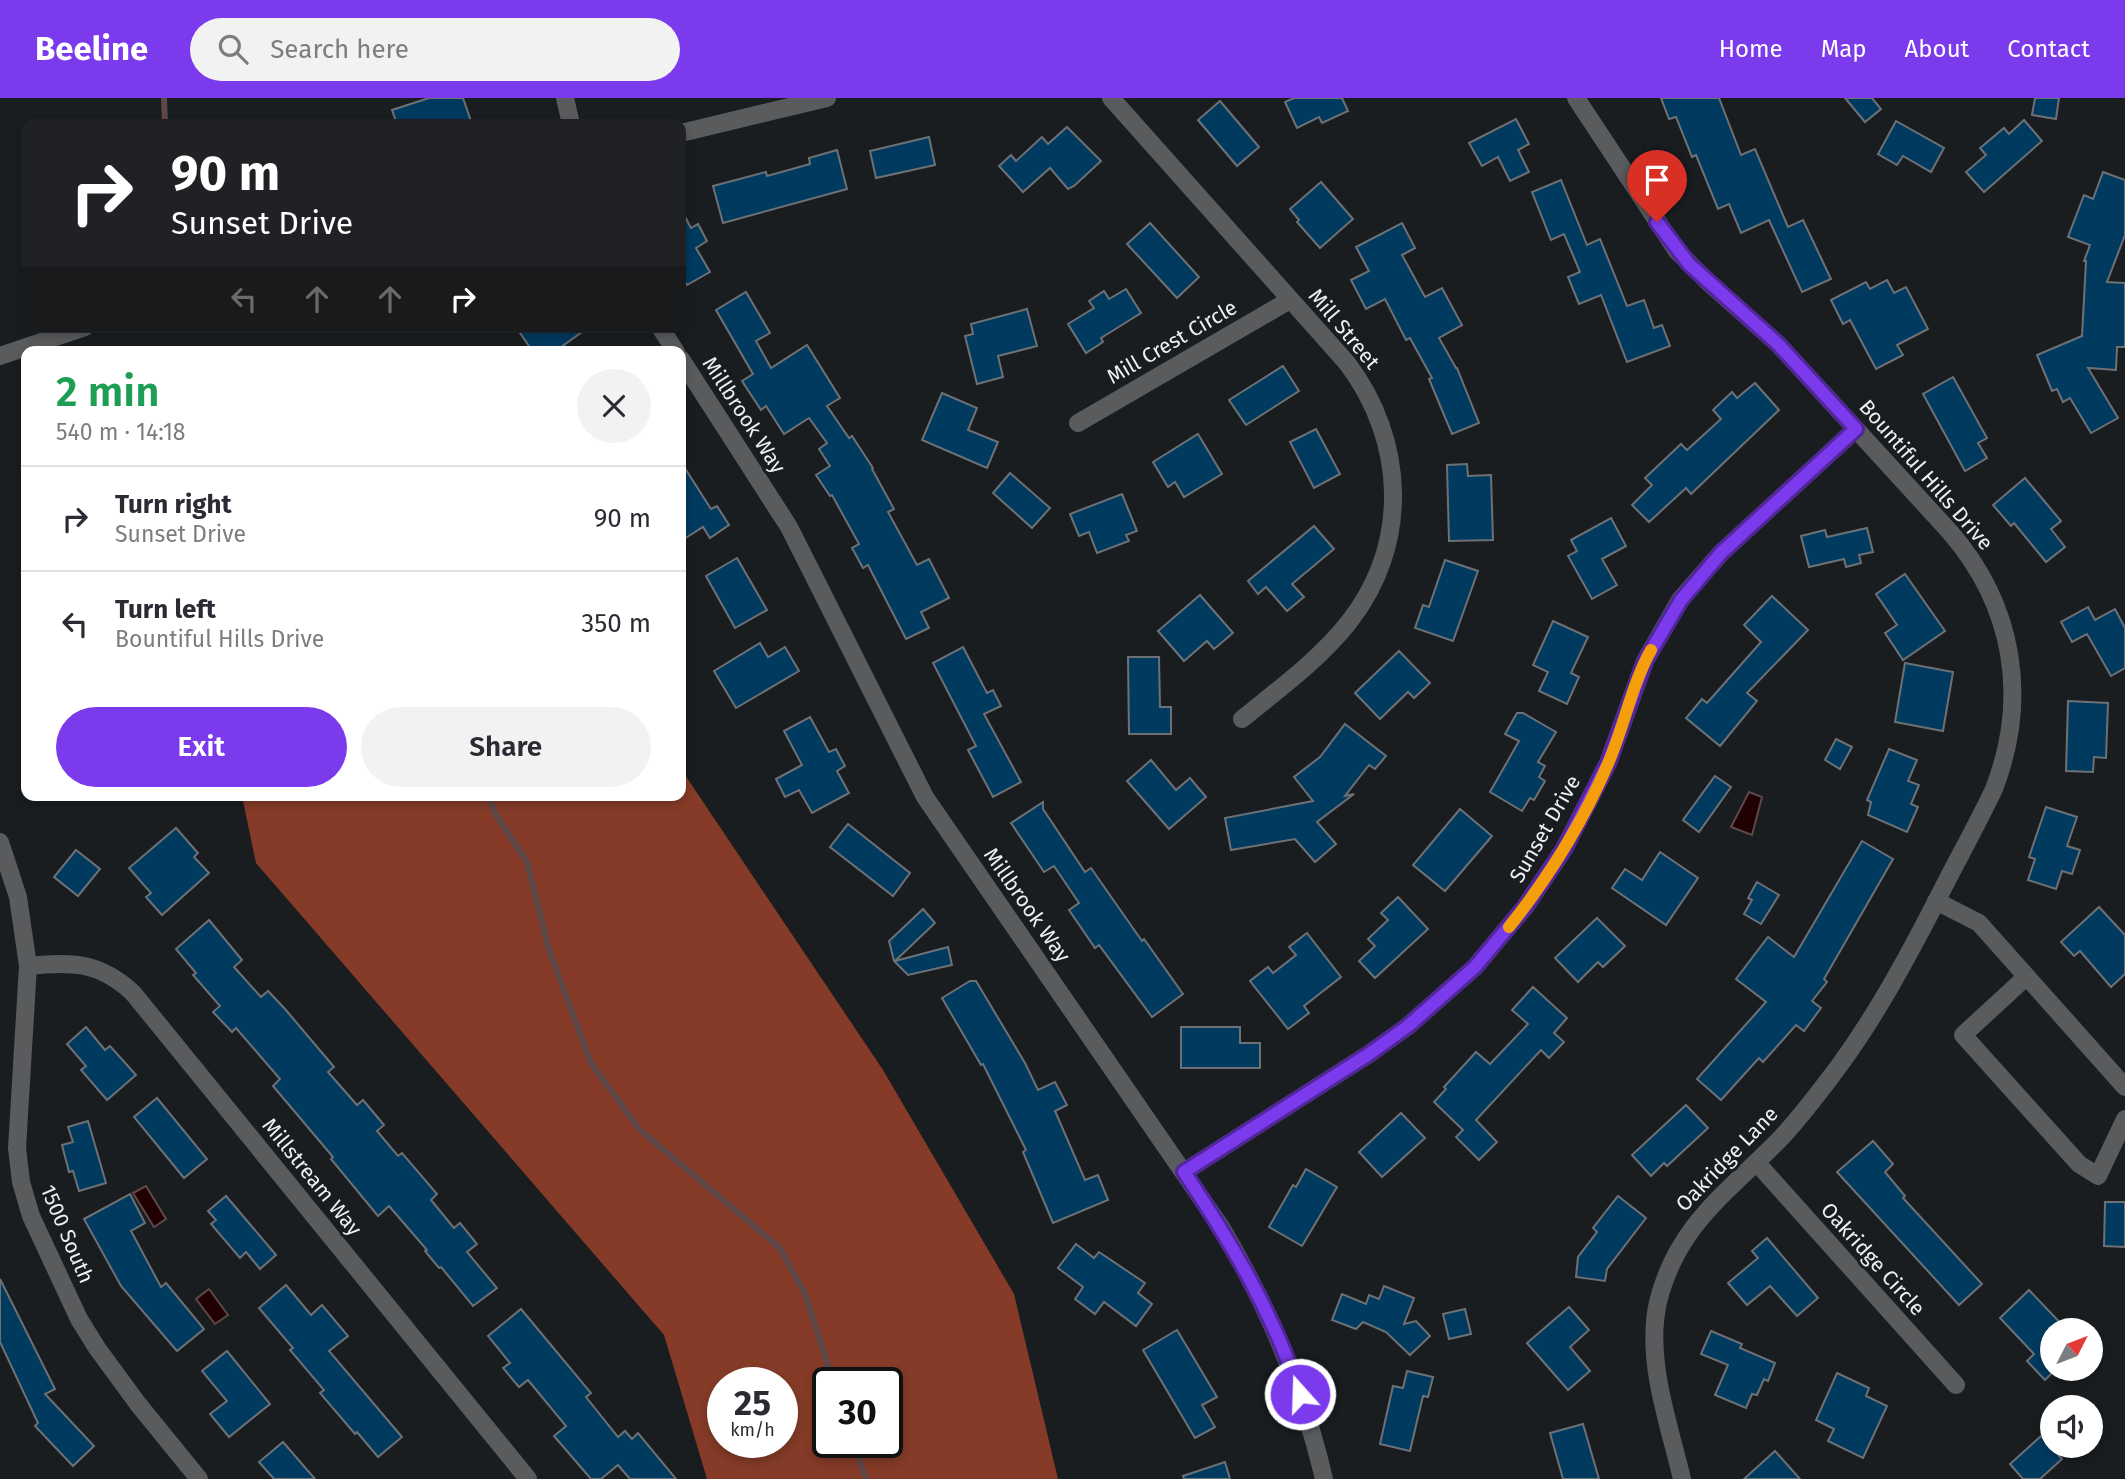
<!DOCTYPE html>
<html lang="en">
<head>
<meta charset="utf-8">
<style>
	:root { --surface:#fff; --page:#f2f2f3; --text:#2b2b33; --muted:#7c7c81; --line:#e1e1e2; --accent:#7c3aed }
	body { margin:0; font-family:"Fira Sans",sans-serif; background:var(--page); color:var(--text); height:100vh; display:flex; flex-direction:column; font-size:26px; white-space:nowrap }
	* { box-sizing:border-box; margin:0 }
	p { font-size:23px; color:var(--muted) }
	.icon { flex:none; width:38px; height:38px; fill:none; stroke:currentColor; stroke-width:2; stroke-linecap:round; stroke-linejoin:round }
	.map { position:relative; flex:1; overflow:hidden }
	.side { position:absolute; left:21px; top:248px; width:665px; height:455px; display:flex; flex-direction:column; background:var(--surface); border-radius:14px; box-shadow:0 4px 10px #0003 }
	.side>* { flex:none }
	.guide { position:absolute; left:21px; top:21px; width:665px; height:214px; border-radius:14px; box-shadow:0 4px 10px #0003; background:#202124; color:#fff; overflow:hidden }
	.needle { width:46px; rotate:48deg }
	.controls { position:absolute; left:2040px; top:1220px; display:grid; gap:14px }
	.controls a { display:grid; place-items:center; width:63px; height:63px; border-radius:50%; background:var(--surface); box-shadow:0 4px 10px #0003; font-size:35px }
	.speed { position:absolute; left:707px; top:1269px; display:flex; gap:14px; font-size:35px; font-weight:700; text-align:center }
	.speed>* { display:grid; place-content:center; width:91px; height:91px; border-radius:50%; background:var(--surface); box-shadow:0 4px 10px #0003; line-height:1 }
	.speed small { font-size:18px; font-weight:400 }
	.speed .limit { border:4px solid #111; border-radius:10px; background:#fff; color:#111 }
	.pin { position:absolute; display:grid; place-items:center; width:60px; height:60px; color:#fff; margin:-72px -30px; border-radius:50% 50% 50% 0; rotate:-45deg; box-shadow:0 0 7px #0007 }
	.pin .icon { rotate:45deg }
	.me { position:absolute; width:77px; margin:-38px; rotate:340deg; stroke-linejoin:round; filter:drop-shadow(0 0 5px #0008) }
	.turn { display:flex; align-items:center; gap:24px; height:147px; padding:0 35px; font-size:32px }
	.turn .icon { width:91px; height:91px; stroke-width:2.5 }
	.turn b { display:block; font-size:49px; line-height:60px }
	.lanes { display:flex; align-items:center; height:66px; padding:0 35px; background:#0003; justify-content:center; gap:35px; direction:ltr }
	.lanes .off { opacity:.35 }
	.round { display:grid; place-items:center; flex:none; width:74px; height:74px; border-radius:37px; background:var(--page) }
	.summary { display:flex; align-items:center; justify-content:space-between; height:119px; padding:0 35px }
	h1 { font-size:42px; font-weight:600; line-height:52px; color:#1e9e55 }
	.action { display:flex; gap:14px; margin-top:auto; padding:14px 35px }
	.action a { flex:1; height:80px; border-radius:42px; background:var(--accent); color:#fff; font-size:28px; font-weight:600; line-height:80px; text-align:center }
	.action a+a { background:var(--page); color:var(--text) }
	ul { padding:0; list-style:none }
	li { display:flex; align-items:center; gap:21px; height:105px; padding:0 35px; border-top:2px solid var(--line) }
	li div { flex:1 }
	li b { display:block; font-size:26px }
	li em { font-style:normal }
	header { display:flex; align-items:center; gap:42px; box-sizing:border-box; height:98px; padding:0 35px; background:var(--accent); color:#fff }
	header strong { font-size:33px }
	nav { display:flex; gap:38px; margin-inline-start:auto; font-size:24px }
	.search { width:490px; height:63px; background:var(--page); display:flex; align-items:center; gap:18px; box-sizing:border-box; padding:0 24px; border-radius:38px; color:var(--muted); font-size:26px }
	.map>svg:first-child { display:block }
	.forest { fill:#853b27; fill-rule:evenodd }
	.water { fill:#200000; stroke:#5e4849; stroke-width:2 }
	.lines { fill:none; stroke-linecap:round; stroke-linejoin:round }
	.stream { stroke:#5e4849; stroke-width:6 }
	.building { fill:#003a5f; stroke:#6d7176; stroke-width:2 }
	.minor { stroke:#595b5d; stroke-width:18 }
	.route-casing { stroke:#51269a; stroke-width:18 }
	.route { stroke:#7c3aed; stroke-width:12 }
	.slow { stroke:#f59e0b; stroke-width:12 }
	.labels { text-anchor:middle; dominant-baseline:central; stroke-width:6; stroke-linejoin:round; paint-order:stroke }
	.street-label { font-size:21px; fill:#eef1f3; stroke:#191d20 }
</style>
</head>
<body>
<header>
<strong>Beeline</strong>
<div class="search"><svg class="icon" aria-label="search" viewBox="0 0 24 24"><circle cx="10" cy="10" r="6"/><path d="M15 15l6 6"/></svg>Search here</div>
<nav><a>Home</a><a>Map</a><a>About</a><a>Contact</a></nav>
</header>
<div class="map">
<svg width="2125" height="1381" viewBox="0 0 2125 1381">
	<rect width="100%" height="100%" fill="#191d20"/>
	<path class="forest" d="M681 671 883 972 1014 1196 1058 1381H707L664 1237 256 765 242 698H681ZM723 1284H782V1344H723ZM828 1284H887V1344H828Z"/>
	<g class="water">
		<polygon points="1749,694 1762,699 1752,737 1731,729"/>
		<polygon points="146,1088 166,1121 154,1129 133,1095"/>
		<polygon points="209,1191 228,1217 215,1226 196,1201"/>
	</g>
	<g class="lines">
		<g class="stream">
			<polyline points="164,0 165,26"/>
			<polyline points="488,698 496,717 527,764 549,852 591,965 639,1031 780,1150 806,1198 833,1284"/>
			<polyline points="853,1344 866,1381"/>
		</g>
	</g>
	<g class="building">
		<polygon points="429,0 463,0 472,26 397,26 392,12"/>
		<polygon points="1294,0 1342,0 1348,13 1322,25 1319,19 1297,30 1285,4"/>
		<polygon points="1661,0 1719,0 1741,57 1755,51 1788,129 1803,122 1831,181 1802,194 1769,122 1741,135 1729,106 1718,111 1696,57 1692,59 1676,19 1669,21"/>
		<polygon points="1845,0 1872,0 1881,11 1865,24"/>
		<polygon points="2035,0 2059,0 2056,21 2032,17"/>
		<polygon points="1220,3 1259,49 1237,68 1198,22"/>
		<polygon points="1516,21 1529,46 1518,52 1529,74 1510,83 1498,59 1482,68 1469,45"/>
		<polygon points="2024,22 2042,43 1984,94 1966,74 1986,57 1980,50 2004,30 2009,36"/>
		<polygon points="1896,23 1944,50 1931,74 1903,58 1897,67 1878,56"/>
		<polygon points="1067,29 1101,63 1074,88 1068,91 1050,70 1023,94 999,68 1011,57 1016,63 1042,39 1048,46"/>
		<polygon points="929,39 935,67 876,80 870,53"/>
		<polygon points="837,52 847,91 723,125 713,88 766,74 767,78 810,66 809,60"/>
		<polygon points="2103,74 2125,82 2125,137 2107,184 2125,185 2125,249 2117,249 2116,272 2088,270 2118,320 2091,335 2070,300 2063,304 2057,291 2052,293 2037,257 2082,238 2086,163 2084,163 2090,147 2068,139 2084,97 2093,101"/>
		<polygon points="1561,82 1587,147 1600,141 1627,208 1644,202 1654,230 1662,227 1670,248 1627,264 1601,197 1579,206 1568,179 1580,174 1564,136 1551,142 1532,94"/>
		<polygon points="1321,84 1353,121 1320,150 1297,124 1299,122 1290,111"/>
		<polygon points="681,111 691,130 698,126 707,143 696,150 710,174 687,187 681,177"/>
		<polygon points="1150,125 1199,179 1177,200 1127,146"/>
		<polygon points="1402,125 1415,150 1402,157 1425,199 1442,190 1462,227 1439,240 1456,270 1457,270 1479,325 1452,336 1429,281 1432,280 1410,240 1406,242 1385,201 1366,211 1351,182 1369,173 1356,149"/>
		<polygon points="1887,182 1894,195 1906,189 1928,231 1897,247 1903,257 1876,271 1850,222 1843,226 1831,202 1866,184 1870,191"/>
		<polygon points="1126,191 1141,215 1101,240 1103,244 1086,255 1068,226 1094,210 1089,203 1104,193 1109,201"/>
		<polygon points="746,194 770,235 756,243 771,270 807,247 840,300 827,308 849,340 852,338 873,370 872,371 894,411 888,414 917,467 929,461 949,500 921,514 929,530 906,541 868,467 863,470 852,450 859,446 832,397 830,398 816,377 830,368 819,351 827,345 809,320 784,336 766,308 761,312 742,283 753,276 716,212"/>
		<polygon points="1027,211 1037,248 998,258 1003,279 977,286 965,238 973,236 971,226"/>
		<polygon points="516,229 589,229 554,254 533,254"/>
		<polygon points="1283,268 1299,293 1246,327 1229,302"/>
		<polygon points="1953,279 1987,340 1978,345 1987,360 1965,373 1923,296"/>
		<polygon points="1755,285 1779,312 1691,396 1686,390 1649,424 1632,407 1652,387 1645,380 1681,346 1687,352 1721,321 1713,312 1732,294 1737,300"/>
		<polygon points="942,295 977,310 968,332 998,344 987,370 922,342"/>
		<polygon points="1316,331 1340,376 1314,390 1290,344"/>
		<polygon points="1198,336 1222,376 1184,399 1175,384 1168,389 1153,364"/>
		<polygon points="681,364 711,411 717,408 729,427 710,440 703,429 681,443"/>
		<polygon points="1467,366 1468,378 1491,377 1493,442 1449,443 1447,367"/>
		<polygon points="1010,375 1050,410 1032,430 993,395"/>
		<polygon points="2025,380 2061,423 2051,431 2065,449 2046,464 2014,425 2011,428 1993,407"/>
		<polygon points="1122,396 1137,433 1126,437 1129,443 1097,455 1089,434 1079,438 1070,416"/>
		<polygon points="1611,420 1626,448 1602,461 1617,487 1592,501 1568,458 1577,453 1571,442"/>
		<polygon points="1314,428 1334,451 1292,486 1304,499 1287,513 1266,489 1258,496 1248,483"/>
		<polygon points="1867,430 1873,454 1859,457 1861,465 1846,469 1844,461 1809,469 1801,438 1825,432 1827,439"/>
		<polygon points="737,460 767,512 735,530 706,478"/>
		<polygon points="1445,462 1478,473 1453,543 1415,530 1423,507 1429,509"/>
		<polygon points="1905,476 1945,533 1903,562 1885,535 1897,527 1876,496"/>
		<polygon points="1200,497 1233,535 1214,551 1207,543 1184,563 1158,533"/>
		<polygon points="1772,498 1808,532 1747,595 1757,603 1720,648 1686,620 1702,601 1707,605 1761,544 1744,527"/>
		<polygon points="2088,509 2095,522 2115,511 2125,530 2125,570 2111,578 2087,536 2072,544 2061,524"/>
		<polygon points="1553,523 1588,539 1571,575 1579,579 1567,606 1539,593 1548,574 1533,567"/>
		<polygon points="760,545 768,559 785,549 799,573 736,610 714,573"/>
		<polygon points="963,549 987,595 993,592 1001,608 984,616 1021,684 993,699 968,652 976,648 933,565"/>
		<polygon points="1399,553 1430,585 1414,600 1408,594 1380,621 1355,595"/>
		<polygon points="1128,559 1159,559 1160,609 1171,609 1171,636 1129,636"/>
		<polygon points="1905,565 1953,574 1943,633 1895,624"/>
		<polygon points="2068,603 2108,605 2106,660 2094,659 2093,674 2066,673"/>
		<polygon points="1517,615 1523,615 1556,634 1538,664 1545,668 1539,679 1545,683 1534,702 1530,700 1522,713 1490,694 1519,643 1505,636"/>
		<polygon points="810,619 829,654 836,651 845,668 837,673 849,695 812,715 799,692 785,699 776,681 802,667 784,633"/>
		<polygon points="1345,626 1386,658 1375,671 1369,667 1345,698 1354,696 1317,724 1336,746 1315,764 1295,741 1231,752 1225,720 1313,703 1294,679 1320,659"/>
		<polygon points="1836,641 1852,649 1840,671 1825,662"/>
		<polygon points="1889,651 1917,662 1908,683 1919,687 1911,706 1918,709 1907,734 1868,717 1871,704 1867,702"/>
		<polygon points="1151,662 1176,692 1190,680 1206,699 1169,731 1127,683"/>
		<polygon points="1715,678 1731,689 1699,734 1683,722"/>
		<polygon points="1043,704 1043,711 1085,774 1091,770 1142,843 1144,841 1183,896 1152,919 1099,847 1095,850 1069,812 1079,805 1054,768 1044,774 1011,725"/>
		<polygon points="2046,709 2077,719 2067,748 2080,752 2072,776 2062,773 2056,791 2028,782 2035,761 2029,759"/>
		<polygon points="1460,711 1492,738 1445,793 1413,767"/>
		<polygon points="848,726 910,775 893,798 830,749"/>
		<polygon points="176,730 198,755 194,759 209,775 162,817 146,799 151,795 129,770"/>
		<polygon points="1862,743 1893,761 1824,881 1827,884 1812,903 1821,910 1804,933 1796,927 1763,964 1759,960 1721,1002 1697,981 1766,904 1736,881 1768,839 1794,859"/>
		<polygon points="76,752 100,771 78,798 54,779"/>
		<polygon points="1660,754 1698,780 1666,827 1612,790 1625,771 1642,782"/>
		<polygon points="1757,784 1779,797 1761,826 1744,816 1752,802 1748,800"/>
		<polygon points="1398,799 1428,831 1375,880 1359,863 1375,848 1368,841 1388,822 1381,815"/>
		<polygon points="2099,809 2125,837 2125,876 2111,889 2080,853 2074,858 2061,844"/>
		<polygon points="923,811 935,825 895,863 948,849 952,867 908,877 894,863 889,843"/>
		<polygon points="1597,820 1625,848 1603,869 1598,864 1578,884 1555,860"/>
		<polygon points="209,822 242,862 234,869 261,899 268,893 285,911 334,969 328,974 357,1007 363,1002 384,1027 377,1033 398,1058 402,1055 437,1096 431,1102 454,1130 460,1125 477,1146 467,1154 497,1190 473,1208 441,1169 439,1170 425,1153 427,1152 389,1108 378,1118 331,1061 333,1059 273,988 280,981 236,930 232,934 213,914 220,908 193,877 196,875 176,851"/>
		<polygon points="1307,835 1341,879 1304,908 1309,915 1288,931 1250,883 1268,869 1273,875 1296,857 1289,849"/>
		<polygon points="970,883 976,883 1025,965 1038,992 1055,984 1067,1007 1055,1013 1085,1082 1098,1077 1108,1102 1053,1125 1023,1054 1026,1052 983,966 981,967 942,900"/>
		<polygon points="1533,889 1567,920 1554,935 1564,944 1549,960 1541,952 1476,1022 1497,1044 1479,1062 1456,1039 1463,1032 1434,1004 1446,991 1444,989 1476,954 1490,966 1528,926 1512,912"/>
		<polygon points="86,929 105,952 110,948 136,977 107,1002 81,972 86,968 67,946"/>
		<polygon points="1181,929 1240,929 1240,945 1260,945 1260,970 1181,970"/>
		<polygon points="157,1000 207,1061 184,1080 134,1019"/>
		<polygon points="1686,1007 1708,1030 1667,1068 1664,1065 1651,1078 1632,1057"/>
		<polygon points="1401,1015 1425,1040 1382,1079 1359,1054"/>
		<polygon points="88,1023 106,1085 79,1093 73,1073 69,1074 62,1047 73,1044 68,1029"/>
		<polygon points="1873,1043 1893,1066 1885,1074 1905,1098 1903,1100 1982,1186 1959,1207 1837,1074"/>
		<polygon points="1306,1071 1337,1089 1302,1148 1269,1129 1293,1087 1296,1089"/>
		<polygon points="130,1096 145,1125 131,1133 161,1189 166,1185 204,1231 177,1253 121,1188 84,1121"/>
		<polygon points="226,1098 276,1157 260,1171 246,1154 240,1160 211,1126 216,1122 208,1113"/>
		<polygon points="1618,1098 1646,1120 1607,1171 1605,1183 1576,1179 1578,1159 1597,1134 1593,1130"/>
		<polygon points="2105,1104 2125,1104 2125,1149 2104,1148"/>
		<polygon points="1767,1140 1818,1200 1797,1218 1770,1188 1747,1207 1728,1185 1758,1160 1752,1153"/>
		<polygon points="1076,1146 1094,1160 1099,1154 1145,1185 1138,1195 1152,1206 1136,1228 1104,1204 1095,1216 1075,1201 1083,1189 1058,1170"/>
		<polygon points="0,1181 55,1291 45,1296 94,1348 73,1368 35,1328 38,1325 0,1244"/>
		<polygon points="286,1187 311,1217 322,1207 348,1238 329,1253 402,1339 378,1359 357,1334 355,1336 320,1295 324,1292 290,1252 293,1250 259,1210"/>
		<polygon points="1384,1188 1414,1200 1404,1226 1416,1223 1430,1238 1410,1257 1386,1234 1363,1224 1356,1231 1332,1222 1342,1196 1366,1206 1369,1197 1379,1201"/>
		<polygon points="2029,1192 2067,1232 2053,1232 2053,1274 2045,1282 2027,1263 2034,1256 2000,1220"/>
		<polygon points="1569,1209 1589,1232 1570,1249 1590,1273 1568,1292 1527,1245"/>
		<polygon points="521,1211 591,1295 586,1299 618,1339 625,1333 632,1341 638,1335 676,1381 630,1381 618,1367 601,1381 591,1381 554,1338 566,1328 528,1282 519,1289 503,1270 510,1265 488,1238"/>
		<polygon points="1465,1211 1471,1236 1449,1241 1443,1216"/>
		<polygon points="1177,1232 1217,1299 1202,1307 1215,1329 1195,1340 1143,1252"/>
		<polygon points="1711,1233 1742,1246 1740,1250 1775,1265 1768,1283 1764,1281 1757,1297 1752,1296 1746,1310 1715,1297 1728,1267 1701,1256"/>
		<polygon points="227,1253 270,1306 229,1339 210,1316 227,1303 202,1273"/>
		<polygon points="1407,1273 1433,1279 1428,1299 1423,1298 1410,1353 1380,1346 1393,1288 1403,1290"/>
		<polygon points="1837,1275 1869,1290 1866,1298 1887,1308 1863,1360 1828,1343 1834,1331 1816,1322"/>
		<polygon points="1583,1326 1599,1381 1563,1381 1550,1335"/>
		<polygon points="2041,1338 2062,1361 2040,1381 2023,1381 2010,1366"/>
		<polygon points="283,1344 315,1381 274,1381 259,1364"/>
		<polygon points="1775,1353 1800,1381 1744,1381"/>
		<polygon points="1225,1364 1230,1381 1184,1381 1183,1378"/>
	</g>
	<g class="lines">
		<g class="minor">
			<polyline points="565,0 571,26"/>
			<path d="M1111 0 1347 265C1406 343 1410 446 1349 524 1320 561 1279 591 1242 621"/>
			<path d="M1576 0 1677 153 1707 183 1778 246 1950 434C2014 508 2029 600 1994 691 1976 729 1955 766 1936 804 1907 860 1877 916 1839 968 1820 993 1801 1019 1779 1042 1727 1095 1677 1127 1658 1204 1645 1262 1669 1325 1682 1381"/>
			<polyline points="681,35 827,0"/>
			<polyline points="660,229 676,254"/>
			<polyline points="0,258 85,229"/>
			<path d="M681 261 789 429 925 699 1221 1129C1268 1208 1303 1291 1324 1381"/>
			<polyline points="1078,325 1290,202"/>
			<polyline points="0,744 18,799 28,868 17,1050 21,1084 31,1118 79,1221 97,1250 138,1306 199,1381"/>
			<polyline points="1936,803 1979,825 2125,989"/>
			<path d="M28 868C71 863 100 864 133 895L528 1381"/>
			<polyline points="2026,879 1963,937 2079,1066 2098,1078 2125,1021"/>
			<polyline points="1757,1065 1956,1287"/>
			<polyline points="1184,1074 1369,956 1408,928 1475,869 1525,809 1564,751 1608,665 1645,563 1680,502 1721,455 1856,331"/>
		</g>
	</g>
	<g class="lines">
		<g class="route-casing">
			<path id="route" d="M1300 1296C1273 1215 1231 1144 1184 1074L1369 956 1408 928 1475 869 1525 809 1564 751 1608 665 1645 563 1681 502 1721 455 1856 331 1778 246 1689 166 1657 124"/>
		</g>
		<use href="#route" class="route"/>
		<path class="slow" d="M1509 829C1549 779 1582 725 1607 668 1624 630 1631 588 1651 552"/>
	</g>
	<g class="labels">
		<g class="street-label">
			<text transform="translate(1344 231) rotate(50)">Mill Street</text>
			<text transform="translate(1172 244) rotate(-30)">Mill Crest Circle</text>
			<text transform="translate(744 317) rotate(57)">Millbrook Way</text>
			<text transform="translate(1926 377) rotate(49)">Bountiful Hills Drive</text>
			<text transform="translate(1545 731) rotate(-60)">Sunset Drive</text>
			<text transform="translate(1027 807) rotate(55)">Millbrook Way</text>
			<text transform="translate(1727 1061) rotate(-46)">Oakridge Lane</text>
			<text transform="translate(312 1079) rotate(51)">Millstream Way</text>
			<text transform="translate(67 1136) rotate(67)">1500 South</text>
			<text transform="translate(1873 1161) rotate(48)">Oakridge Circle</text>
		</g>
	</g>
</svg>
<div class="controls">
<a><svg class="needle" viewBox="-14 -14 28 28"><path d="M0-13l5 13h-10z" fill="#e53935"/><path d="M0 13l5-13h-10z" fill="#7c7c81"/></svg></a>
<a><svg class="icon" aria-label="sound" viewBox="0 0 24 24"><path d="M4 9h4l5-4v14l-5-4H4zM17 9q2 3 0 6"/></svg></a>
</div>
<div class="speed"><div>25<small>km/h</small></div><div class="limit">30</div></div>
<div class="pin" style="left:1657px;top:124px;background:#d93025"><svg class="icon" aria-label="arrive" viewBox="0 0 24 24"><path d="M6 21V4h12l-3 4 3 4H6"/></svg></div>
<svg class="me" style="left:1300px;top:1296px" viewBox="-20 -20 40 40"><circle r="17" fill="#7c3aed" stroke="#fff" stroke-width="3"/><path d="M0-11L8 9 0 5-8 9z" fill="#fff"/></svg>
<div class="guide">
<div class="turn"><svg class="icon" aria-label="right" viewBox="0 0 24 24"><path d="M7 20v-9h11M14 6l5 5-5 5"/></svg><div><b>90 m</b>Sunset Drive</div></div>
<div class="lanes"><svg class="icon off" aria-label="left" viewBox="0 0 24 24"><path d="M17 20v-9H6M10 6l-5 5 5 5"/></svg><svg class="icon off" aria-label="ahead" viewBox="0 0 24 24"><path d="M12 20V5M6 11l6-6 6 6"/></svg><svg class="icon off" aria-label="ahead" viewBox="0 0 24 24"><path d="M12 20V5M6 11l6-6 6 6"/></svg><svg class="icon" aria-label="right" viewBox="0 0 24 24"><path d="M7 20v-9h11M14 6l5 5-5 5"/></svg></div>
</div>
<section class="side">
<div class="summary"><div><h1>2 min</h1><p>540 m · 14:18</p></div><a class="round"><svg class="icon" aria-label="close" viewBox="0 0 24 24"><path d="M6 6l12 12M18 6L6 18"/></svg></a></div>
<ul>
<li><svg class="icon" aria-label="right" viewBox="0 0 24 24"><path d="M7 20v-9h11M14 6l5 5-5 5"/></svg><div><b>Turn right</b><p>Sunset Drive</p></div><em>90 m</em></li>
<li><svg class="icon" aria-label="left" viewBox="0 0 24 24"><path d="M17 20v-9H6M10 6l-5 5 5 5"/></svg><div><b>Turn left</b><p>Bountiful Hills Drive</p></div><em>350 m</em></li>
</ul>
<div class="action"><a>Exit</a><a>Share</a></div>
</section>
</div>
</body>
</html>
